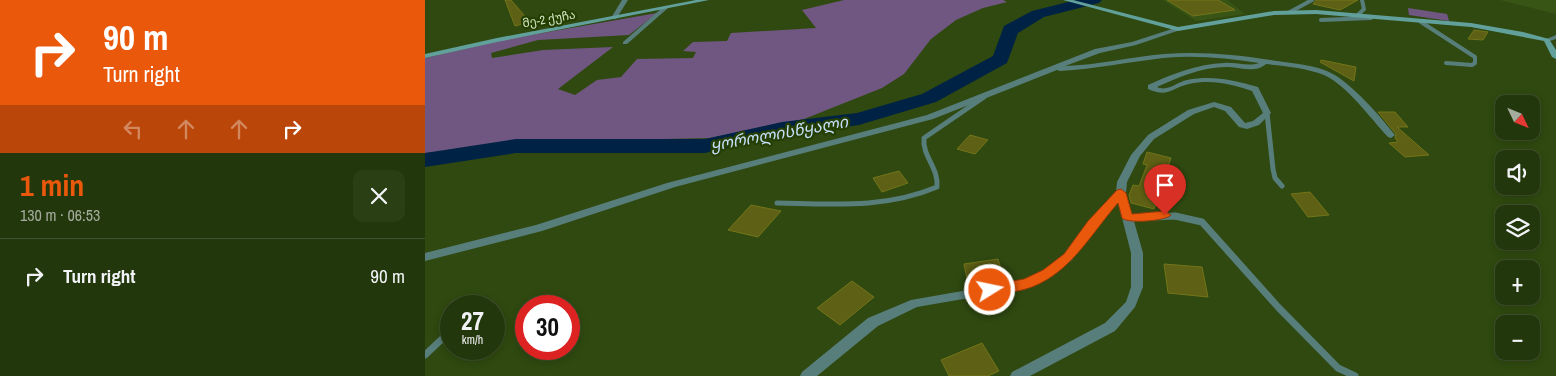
<!DOCTYPE html>
<html lang="en">
<head>
<meta charset="utf-8">
<style>
	:root { --surface:#23370c; --page:#2b3f15; --text:#f1f3f6; --muted:#a3ac9d; --line:#40512d; --accent:#ea580c }
	body { margin:0; font-family:"Archivo Narrow","Noto Sans Georgian",sans-serif; background:var(--page); color:var(--text); height:100vh; display:flex; flex-direction:column; font-size:19px; white-space:nowrap }
	* { box-sizing:border-box; margin:0 }
	p { font-size:16px; color:var(--muted) }
	.icon { flex:none; width:28px; height:28px; fill:none; stroke:currentColor; stroke-width:2; stroke-linecap:round; stroke-linejoin:round }
	.map { position:relative; flex:1; overflow:hidden }
	.side { display:flex; flex-direction:column; background:var(--surface); width:425px }
	.side>* { flex:none }
	.banner { background:#ea580c; color:#fff; overflow:hidden }
	.needle { width:32px; rotate:133deg }
	.tools { position:absolute; left:1070px; top:95px; display:grid; gap:10px }
	.tools a { display:grid; place-items:center; width:45px; height:45px; border-radius:10px; background:var(--surface); box-shadow:0 2px 8px #0003,0 0 0 1px var(--line); font-size:25px }
	.speed { position:absolute; left:15px; top:295px; display:flex; gap:10px; font-size:25px; font-weight:700; text-align:center }
	.speed>* { display:grid; place-content:center; width:65px; height:65px; border-radius:50%; background:var(--surface); box-shadow:0 2px 8px #0003,0 0 0 1px var(--line); line-height:1 }
	.speed small { font-size:12px; font-weight:400 }
	.speed .limit { border:8px solid #d22; background:#fff; color:#111 }
	.pin { position:absolute; display:grid; place-items:center; width:42px; height:42px; color:#fff; margin:-51px -21px; border-radius:50% 50% 50% 0; rotate:-45deg; box-shadow:0 0 5px #0007 }
	.pin .icon { rotate:45deg }
	.me { position:absolute; width:55px; margin:-28px; rotate:80deg; stroke-linejoin:round; filter:drop-shadow(0 0 4px #0008) }
	.turn { display:flex; align-items:center; gap:18px; height:105px; padding:0 20px; font-size:22px }
	.turn .icon { width:65px; height:65px; stroke-width:2.5 }
	.turn b { display:block; font-size:35px; line-height:42px }
	.lanes { display:flex; align-items:center; height:48px; padding:0 20px; background:#0003; justify-content:center; gap:25px; direction:ltr }
	.lanes .off { opacity:.35 }
	.round { display:grid; place-items:center; flex:none; width:52px; height:52px; border-radius:10px; background:var(--page) }
	.head { display:flex; align-items:center; justify-content:space-between; height:85px; padding:0 20px }
	h1 { font-size:30px; font-weight:700; line-height:38px; color:var(--accent) }
	ul { padding:0; list-style:none }
	li { display:flex; align-items:center; gap:15px; height:75px; padding:0 20px; border-top:1px solid var(--line) }
	li div { flex:1 }
	li b { display:block; font-size:19px }
	li em { font-style:normal }
	main { display:flex; flex:1; min-height:0 }
	.map>svg:first-child { display:block }
	.built { fill:#395516 }
	.green { fill:#705781 }
	.lines { fill:none; stroke-linecap:round; stroke-linejoin:round }
	.river { fill:#002345; fill-rule:evenodd }
	.building { fill:#5e6015; stroke:#737519 }
	.lane-far2 { stroke:#587e7b; stroke-width:4 }
	.lane-far1 { stroke:#587e7b; stroke-width:5 }
	.lane { stroke:#587e7b; stroke-width:7 }
	.street { fill:#587e7b; fill-rule:evenodd }
	.secondary { fill:#62a09c; fill-rule:evenodd }
	.route { fill:#ea580c; stroke:#983908 }
	.labels { text-anchor:middle; dominant-baseline:central; stroke-width:4.5; stroke-linejoin:round; paint-order:stroke }
	.far-street-label { font-size:12px; fill:#d0e5bf; stroke:#253e02 }
	.water-label { font-size:16px; font-style:italic; fill:#c6e1fe; stroke:#253e02 }
</style>
</head>
<body>
<main>
<section class="side">
<div class="banner">
<div class="turn"><svg class="icon" aria-label="right" viewBox="0 0 24 24"><path d="M7 20v-9h11M14 6l5 5-5 5"/></svg><div><b>90 m</b>Turn right</div></div>
<div class="lanes"><svg class="icon off" aria-label="left" viewBox="0 0 24 24"><path d="M17 20v-9H6M10 6l-5 5 5 5"/></svg><svg class="icon off" aria-label="ahead" viewBox="0 0 24 24"><path d="M12 20V5M6 11l6-6 6 6"/></svg><svg class="icon off" aria-label="ahead" viewBox="0 0 24 24"><path d="M12 20V5M6 11l6-6 6 6"/></svg><svg class="icon" aria-label="right" viewBox="0 0 24 24"><path d="M7 20v-9h11M14 6l5 5-5 5"/></svg></div>
</div>
<div class="head"><div><h1>1 min</h1><p>130 m · 06:53</p></div><a class="round"><svg class="icon" aria-label="close" viewBox="0 0 24 24"><path d="M6 6l12 12M18 6L6 18"/></svg></a></div>
<ul>
<li><svg class="icon" aria-label="right" viewBox="0 0 24 24"><path d="M7 20v-9h11M14 6l5 5-5 5"/></svg><div><b>Turn right</b></div><em>90 m</em></li>
</ul>
</section>
<div class="map">
<svg width="1131" height="376" viewBox="0 0 1131 376">
	<rect width="100%" height="100%" fill="#2f4910"/>
	<g class="built">
		<polygon points="738,0 802,0 820,14 771,21"/>
		<polygon points="1075,0 1131,0 1131,14"/>
	</g>
	<g class="green">
		<polygon points="419,0 578,0 582,2 558,8 531,20 506,39 479,74 457,88 379,119 285,138 100,142 0,153 0,58 78,40 232,13 204,35 113,40 66,53 67,58 118,50 188,47 133,89 150,95 172,80 196,77 212,59 268,58 271,52 258,51 268,42 302,41 306,33 391,28 377,10"/>
		<polygon points="983,8 1022,14 1024,21 984,15"/>
	</g>
	<g class="lines">
		<polygon class="river" points="651,0 677,0 674,3 619,17 593,33 582,63 511,102 434,125 357,136 280,153 91,153 0,167 0,153 91,139 280,139 357,122 432,113 497,94 568,56 579,26 607,11"/>
	</g>
	<g class="building">
		<polygon points="80,0 86,0 105,22 90,26"/>
		<polygon points="742,0 793,0 810,10 768,16"/>
		<polygon points="891,0 933,0 915,10 888,4"/>
		<polygon points="1049,30 1063,32 1058,40 1043,39"/>
		<polygon points="896,60 931,67 929,81 895,62"/>
		<polygon points="953,112 970,112 983,127 972,127 1004,155 980,157 964,143 973,142 970,138 971,134"/>
		<polygon points="545,135 563,140 550,154 532,149"/>
		<polygon points="722,152 746,158 729,209 706,203 704,195 708,185 714,186 722,165 718,164"/>
		<polygon points="474,171 483,183 457,192 448,178"/>
		<polygon points="885,192 904,215 883,217 866,194"/>
		<polygon points="326,205 356,211 333,237 303,230"/>
		<polygon points="573,259 579,279 543,284 539,264"/>
		<polygon points="739,264 777,267 783,297 743,293"/>
		<polygon points="427,281 449,297 415,325 392,308"/>
		<polygon points="557,343 574,371 563,376 524,376 516,360"/>
	</g>
	<g class="lines">
		<g class="lane-far2">
			<polyline points="865,12 887,0"/>
			<polyline points="932,16 939,9 937,0"/>
			<polyline points="896,20 946,18"/>
			<polyline points="996,22 1050,57 1050,63 1047,65 1021,63"/>
		</g>
		<g class="lane-far1">
			<polyline points="842,113 848,169 850,178 857,186"/>
			<path d="M352 203C407 204 460 209 512 187 514 168 497 156 499 138L559 97"/>
		</g>
		<g class="lane">
			<polyline points="703,218 750,216 777,222 853,307 913,368 930,376"/>
			<polyline points="69,328 75,330"/>
			<polyline points="0,355 17,339 26,335"/>
		</g>
		<g class="street">
			<polygon points="197,0 203,0 191,19 187,19 186,18"/>
			<polygon points="238,7 243,8 202,44 198,44 198,42"/>
			<path d="M753 27 755 28V30L711 45 675 53 640 66C673 65 706 57 739 54 777 51 815 55 852 61 871 64 892 65 908 74 928 85 956 117 970 135L966 138 963 137C945 118 923 86 899 75 881 68 860 66 841 64 831 73 816 68 804 67 780 66 753 77 732 87 743 92 752 82 762 80 787 75 809 80 833 87L846 113 834 125 822 129 814 127 800 111 789 107 769 114 729 139 715 156 702 182 701 193 718 253V287L710 307 690 331 605 376H585L587 372 680 323 701 302 706 287V253L693 202 672 227 647 260 626 277 602 288 492 307 453 326 392 376H375L377 372 443 318 486 300 600 280 618 271 639 254 664 221 691 192 692 182 706 155 723 135 763 110 789 102 806 107 820 123 828 121 838 113 827 91C807 84 786 79 764 84 746 88 743 98 723 89V85C747 74 773 64 799 63 811 62 823 67 834 63 802 58 770 55 738 58 704 62 670 69 635 71L632 70 508 119 250 187 117 231 0 261V253L111 225 242 183 502 115 670 49 707 42Z"/>
			<polygon points="1131,35 1131,39 1122,42 1119,40"/>
		</g>
		<g class="secondary">
			<polygon points="271,0 284,0 72,42 0,58 0,54 72,38"/>
			<polygon points="638,0 648,0 753,27 849,11 891,10 1046,23 1098,32 1124,39 1131,50 1131,59 1127,57 1119,41 1046,27 891,14 849,15 753,31"/>
		</g>
	</g>
	<path class="route" d="M696 189 701 193 707 214 740 211 746 215C741 221 702 224 697 218L693 203C666 234 646 272 607 287 594 292 578 293 565 295L560 294 558 290 560 286 599 279 618 270 639 254 663 221 692 190Z"/>
	<g class="labels">
		<g class="far-street-label">
			<text transform="translate(124 19) rotate(-10)">მე-2 ქუჩა</text>
		</g>
		<g class="water-label">
			<text transform="translate(354 133) rotate(-10)">ყოროლისწყალი</text>
		</g>
	</g>
</svg>
<div class="tools">
<a><svg class="needle" viewBox="-14 -14 28 28"><path d="M0-13l5 13h-10z" fill="#e53935"/><path d="M0 13l5-13h-10z" fill="#a3ac9d"/></svg></a>
<a><svg class="icon" aria-label="sound" viewBox="0 0 24 24"><path d="M4 9h4l5-4v14l-5-4H4zM17 9q2 3 0 6"/></svg></a>
<a><svg class="icon" aria-label="layers" viewBox="0 0 24 24"><path d="M12 4l9 5-9 5-9-5zM3 14l9 5 9-5"/></svg></a>
<a>+</a>
<a>−</a>
</div>
<div class="speed"><div>27<small>km/h</small></div><div class="limit">30</div></div>
<div class="pin" style="left:740px;top:215px;background:#d93025"><svg class="icon" aria-label="arrive" viewBox="0 0 24 24"><path d="M6 21V4h12l-3 4 3 4H6"/></svg></div>
<svg class="me" style="left:565px;top:290px" viewBox="-20 -20 40 40"><circle r="17" fill="#ea580c" stroke="#fff" stroke-width="3"/><path d="M0-11L8 9 0 5-8 9z" fill="#fff"/></svg>
</div>
</main>
</body>
</html>
